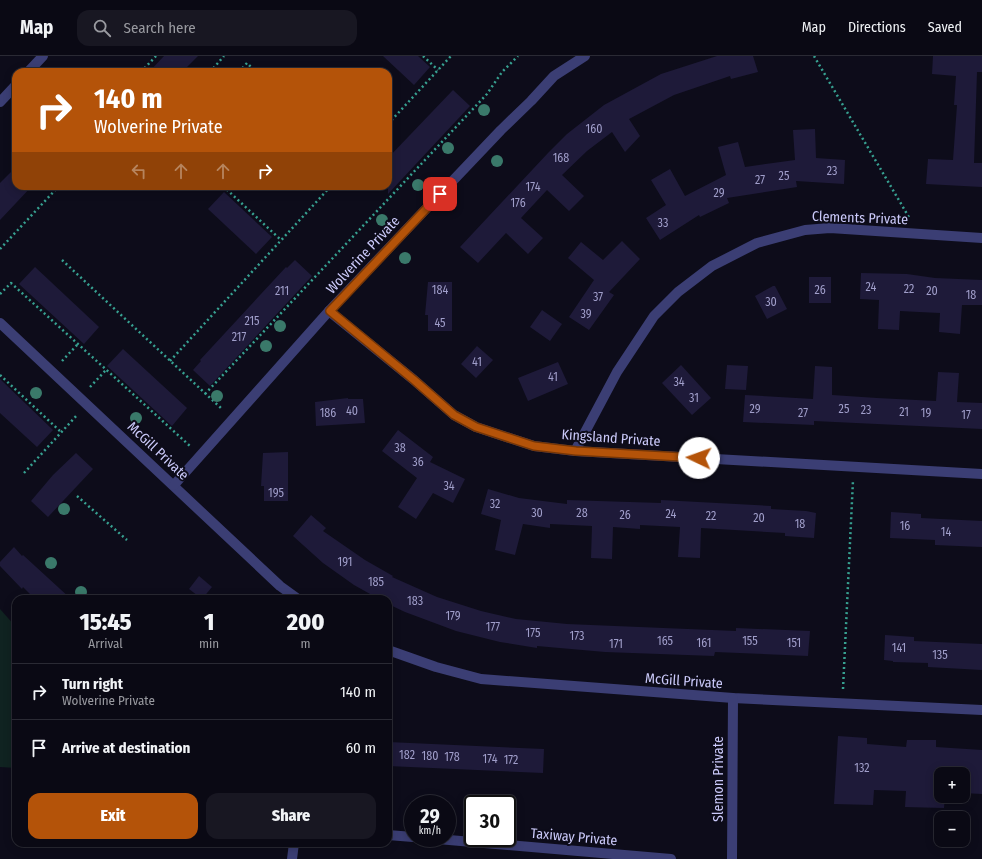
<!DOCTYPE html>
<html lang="en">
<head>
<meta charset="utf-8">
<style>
	:root { --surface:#0a0914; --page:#181722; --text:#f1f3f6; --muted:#999aa0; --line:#2a2a34; --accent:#b45309 }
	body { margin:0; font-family:"Fira Sans Condensed",sans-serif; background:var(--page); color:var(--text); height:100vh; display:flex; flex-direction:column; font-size:15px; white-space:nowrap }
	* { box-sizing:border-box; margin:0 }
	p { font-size:13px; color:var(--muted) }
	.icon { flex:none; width:22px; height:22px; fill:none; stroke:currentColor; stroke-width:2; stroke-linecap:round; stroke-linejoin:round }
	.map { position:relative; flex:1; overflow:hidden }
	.panel { position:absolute; left:12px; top:539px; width:380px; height:252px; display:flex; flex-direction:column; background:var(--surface); border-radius:12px; box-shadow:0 2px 10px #0003,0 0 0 1px var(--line) }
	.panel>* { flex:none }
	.top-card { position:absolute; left:12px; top:12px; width:380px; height:122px; border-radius:12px; box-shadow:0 2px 10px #0003,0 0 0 1px var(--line); background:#b45309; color:#fff; overflow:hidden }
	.fabs { position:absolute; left:934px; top:711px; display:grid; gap:8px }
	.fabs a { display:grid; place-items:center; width:36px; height:36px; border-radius:8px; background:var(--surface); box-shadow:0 2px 10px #0003,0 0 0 1px var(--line); font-size:20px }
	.speed { position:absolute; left:404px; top:739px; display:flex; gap:8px; font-size:20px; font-weight:700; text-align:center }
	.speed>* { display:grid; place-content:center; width:52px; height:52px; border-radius:50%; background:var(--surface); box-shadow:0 2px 10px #0003,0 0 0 1px var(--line); line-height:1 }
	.speed small { font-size:10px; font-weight:400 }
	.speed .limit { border:2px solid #111; border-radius:6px; background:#fff; color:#111 }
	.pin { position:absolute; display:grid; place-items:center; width:34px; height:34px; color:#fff; margin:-17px; border-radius:8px; box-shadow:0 2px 6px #0006 }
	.me { position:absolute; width:44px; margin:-22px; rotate:273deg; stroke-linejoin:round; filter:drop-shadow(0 0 3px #0008) }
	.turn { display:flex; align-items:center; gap:14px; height:84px; padding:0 16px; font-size:18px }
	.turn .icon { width:52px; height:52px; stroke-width:2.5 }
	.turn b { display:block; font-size:28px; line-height:34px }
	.lanes { display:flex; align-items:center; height:38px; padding:0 16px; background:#0003; justify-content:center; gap:20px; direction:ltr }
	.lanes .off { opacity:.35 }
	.eta { display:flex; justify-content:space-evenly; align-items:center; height:68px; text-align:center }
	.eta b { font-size:24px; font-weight:800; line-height:28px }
	.action { display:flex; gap:8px; margin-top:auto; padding:8px 16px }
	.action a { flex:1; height:46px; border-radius:12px; background:var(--accent); color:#fff; font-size:16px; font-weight:800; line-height:46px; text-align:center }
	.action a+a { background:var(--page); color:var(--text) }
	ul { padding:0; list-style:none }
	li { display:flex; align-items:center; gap:12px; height:56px; padding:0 16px; border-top:1px solid var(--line) }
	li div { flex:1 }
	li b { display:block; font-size:15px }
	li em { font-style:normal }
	header { display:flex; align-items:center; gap:24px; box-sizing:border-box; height:56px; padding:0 20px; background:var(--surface); border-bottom:1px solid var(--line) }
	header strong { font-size:19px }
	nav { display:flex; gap:22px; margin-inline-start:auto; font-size:14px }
	.search { width:280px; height:36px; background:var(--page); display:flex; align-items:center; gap:10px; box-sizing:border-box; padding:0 14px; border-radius:12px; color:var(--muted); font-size:15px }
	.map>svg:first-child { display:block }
	.green { fill:#102321 }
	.building { fill:#1e1a39 }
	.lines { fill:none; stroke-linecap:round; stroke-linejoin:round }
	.path { stroke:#37a191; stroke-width:2.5; stroke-dasharray:2 3; stroke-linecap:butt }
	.minor { stroke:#3b3e74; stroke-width:10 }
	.tree { fill:#3a796a }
	.route-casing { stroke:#753606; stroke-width:10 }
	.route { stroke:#b45309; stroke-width:7 }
	.labels { text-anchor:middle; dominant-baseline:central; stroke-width:4; stroke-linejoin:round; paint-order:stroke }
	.number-label { font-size:12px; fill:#a09eca }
	.street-label { font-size:14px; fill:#cbcafa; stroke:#0d0c1a }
</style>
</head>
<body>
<header>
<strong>Map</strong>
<div class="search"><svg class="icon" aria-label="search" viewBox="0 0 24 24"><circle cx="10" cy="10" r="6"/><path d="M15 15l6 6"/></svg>Search here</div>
<nav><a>Map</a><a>Directions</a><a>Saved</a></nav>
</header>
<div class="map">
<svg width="982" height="803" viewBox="0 0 982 803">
	<rect width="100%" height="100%" fill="#0d0c1a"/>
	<polygon class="green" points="0,553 16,571 16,712 0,711"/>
	<g class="building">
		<polygon points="164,0 198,0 182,16 149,16"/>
		<polygon points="383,0 418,0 430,11 414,29"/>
		<polygon points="717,0 753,0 758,16 731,23 730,20 674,39 629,63 640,80 625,96 612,76 587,95 562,119 584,140 569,155 547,134 521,162 543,182 528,198 506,177 478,207 460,191 548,97 567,78 604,49 661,18"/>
		<polygon points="933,0 982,0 982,16 977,16 974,107 982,107 982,131 926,128 928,103 953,104 957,49 954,49 956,20 932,18"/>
		<polygon points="453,34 470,50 388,138 388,102"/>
		<polygon points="815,73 816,102 845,104 844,128 796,125 797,131 727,142 729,147 700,161 699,159 660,184 646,162 666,149 651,124 670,113 685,140 726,119 718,91 738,86 745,111 795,104 793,74"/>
		<polygon points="16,111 16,130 32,130 0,164 0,127"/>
		<polygon points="224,136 272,181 256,198 208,153"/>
		<polygon points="622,185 640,203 609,236 614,239 589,274 569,261 594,224 568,202 581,186 603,204"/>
		<polygon points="295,204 312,220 210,330 193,314 201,305 200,304 286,211 287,212"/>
		<polygon points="35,211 99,271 84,288 19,228"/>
		<polygon points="861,217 907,218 935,222 982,224 982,249 962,249 960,278 939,276 940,257 919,256 900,255 899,274 878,273 879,244 860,243"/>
		<rect x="809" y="221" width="22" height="26"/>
		<polygon points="428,226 452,226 452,275 428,275 428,259 425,259"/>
		<polygon points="773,230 775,230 787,253 767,263 755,240"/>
		<polygon points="542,254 562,268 550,285 530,271"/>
		<polygon points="477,290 493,304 476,322 461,308"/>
		<polygon points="123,293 187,352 172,370 107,310"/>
		<polygon points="558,306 568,328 528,345 518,322"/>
		<polygon points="681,309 711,342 692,359 662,327"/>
		<polygon points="727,309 748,310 746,334 725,333"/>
		<polygon points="815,310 832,311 832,339 877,342 936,345 938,316 959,317 957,346 982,347 982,373 814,365 814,369 743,366 745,339 813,343"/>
		<polygon points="0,323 53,374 37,391 0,357"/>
		<polygon points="348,342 348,343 363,343 365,367 316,370 315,346"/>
		<polygon points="398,374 433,401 430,406 465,423 453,447 433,437 416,463 398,451 417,422 382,395"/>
		<polygon points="288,396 288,445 264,445 264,430 261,430 263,397"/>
		<polygon points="76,397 93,413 48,461 31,445 53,419"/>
		<polygon points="488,433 519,442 567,448 567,444 661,447 661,444 771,450 771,453 806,455 816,457 814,482 785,480 785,477 701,472 700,502 678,501 680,471 640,469 640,473 613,471 612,503 591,502 592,470 550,468 550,472 523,468 515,499 495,494 501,464 481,458"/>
		<polygon points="891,456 921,458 921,462 982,465 982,491 935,489 935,484 890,482"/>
		<polygon points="311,459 326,472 323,475 365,504 393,520 392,521 437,541 481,555 516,563 567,568 736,575 736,572 810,575 808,600 715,596 714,600 605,596 537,590 537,592 500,586 456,575 405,556 388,548 388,543 379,543 354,529 323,507 293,480"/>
		<polygon points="14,491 22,500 23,499 71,543 35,543 23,531 22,533 0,510 0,506"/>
		<polygon points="199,520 212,531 202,543 189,533"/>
		<polygon points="885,579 914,581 914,585 982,588 982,614 928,611 928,607 893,606 893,605 884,604"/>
		<polygon points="838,680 867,682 867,688 906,691 907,684 936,684 936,691 982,694 982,738 963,737 963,718 941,718 941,740 945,740 944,752 905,751 906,735 874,734 873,749 834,748"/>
		<polygon points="388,686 544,693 543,717 388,710"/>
	</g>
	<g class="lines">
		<g class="path">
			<polyline points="423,0 438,14"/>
			<polyline points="814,0 910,163"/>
			<polyline points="141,16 156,0"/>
			<polyline points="210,16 224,0"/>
			<polyline points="239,16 247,7 256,16"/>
			<polyline points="388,68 451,0"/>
			<polyline points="223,130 281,184"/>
			<polyline points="0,193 59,130"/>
			<polyline points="62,204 222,353"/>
			<polyline points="0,238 11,227 190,390"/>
			<polyline points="62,305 78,288"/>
			<polyline points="170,305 331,130"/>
			<polyline points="0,319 61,376"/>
			<polyline points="90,331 106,314"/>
			<polyline points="205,338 487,38 502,16 518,0"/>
			<polyline points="24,417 78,358"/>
			<polyline points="77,440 127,484"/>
			<polyline points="843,633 853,424"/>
		</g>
		<g class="minor">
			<polyline points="28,16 43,0"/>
			<polyline points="0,46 16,29"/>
			<polyline points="329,255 414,324 454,359 476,371 534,390 575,395 982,418"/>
			<polyline points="0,267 280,530 298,543"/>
			<polyline points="575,395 617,316 654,260 678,236 712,210 757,187 805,174 830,172 982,182"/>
			<polyline points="174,429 329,255 501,74 531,45 554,20 585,0"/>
			<polyline points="388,594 436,611 481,623 733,642 982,654"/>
			<polyline points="388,779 413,781"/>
			<polyline points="426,782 671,803"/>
			<polyline points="292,803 294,787"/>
			<polyline points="732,803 733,642"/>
		</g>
	</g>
	<g class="tree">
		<circle cx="484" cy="54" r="6"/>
		<circle cx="448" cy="92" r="6"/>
		<circle cx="497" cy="105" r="6"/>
		<circle cx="418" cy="129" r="6"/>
		<circle cx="382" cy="164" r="6"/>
		<circle cx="405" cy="202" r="6"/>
		<circle cx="280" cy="270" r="6"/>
		<circle cx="266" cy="290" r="6"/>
		<circle cx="36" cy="337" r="6"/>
		<circle cx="217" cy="340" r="6"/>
		<circle cx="136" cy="362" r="6"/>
		<circle cx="64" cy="453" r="6"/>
		<circle cx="51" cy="507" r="6"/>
		<circle cx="81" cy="536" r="6"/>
	</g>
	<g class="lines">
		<g class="route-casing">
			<polyline id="route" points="440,138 330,255 414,324 454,359 476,371 534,390 576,395 699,402"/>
		</g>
		<use href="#route" class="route"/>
	</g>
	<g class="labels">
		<g class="number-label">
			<text x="594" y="73">160</text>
			<text x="561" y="102">168</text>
			<text x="832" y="115">23</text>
			<text x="784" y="120">25</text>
			<text x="760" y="124">27</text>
			<text x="533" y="131">174</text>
			<text x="719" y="137">29</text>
			<text x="518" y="147">176</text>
			<text x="663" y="167">33</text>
			<text x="871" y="231">24</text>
			<text x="909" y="233">22</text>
			<text x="440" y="234">184</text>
			<text x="820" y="234">26</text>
			<text x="282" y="235">211</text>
			<text x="932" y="235">20</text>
			<text x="971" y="239">18</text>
			<text x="598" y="241">37</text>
			<text x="771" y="246">30</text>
			<text x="586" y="258">39</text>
			<text x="252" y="265">215</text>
			<text x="440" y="267">45</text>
			<text x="239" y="281">217</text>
			<text x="477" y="306">41</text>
			<text x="553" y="321">41</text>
			<text x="679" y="326">34</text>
			<text x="694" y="342">31</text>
			<text x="755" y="353">29</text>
			<text x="844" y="353">25</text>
			<text x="866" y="354">23</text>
			<text x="352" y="355">40</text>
			<text x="904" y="356">21</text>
			<text x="328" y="357">186</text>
			<text x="803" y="357">27</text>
			<text x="926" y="357">19</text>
			<text x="966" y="359">17</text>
			<text x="400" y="392">38</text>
			<text x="418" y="406">36</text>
			<text x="449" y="430">34</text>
			<text x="276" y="437">195</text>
			<text x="495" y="448">32</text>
			<text x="537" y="457">30</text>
			<text x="582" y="457">28</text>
			<text x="671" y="458">24</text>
			<text x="625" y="459">26</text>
			<text x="711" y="460">22</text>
			<text x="759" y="462">20</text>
			<text x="800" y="468">18</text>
			<text x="905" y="470">16</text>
			<text x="946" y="476">14</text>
			<text x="345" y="506">191</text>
			<text x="376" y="526">185</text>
			<text x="415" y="545">183</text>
			<text x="453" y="560">179</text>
			<text x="493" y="571">177</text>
			<text x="533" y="577">175</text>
			<text x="577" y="580">173</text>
			<text x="665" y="585">165</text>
			<text x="750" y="585">155</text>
			<text x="704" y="587">161</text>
			<text x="794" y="587">151</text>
			<text x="616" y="588">171</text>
			<text x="899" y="592">141</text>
			<text x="940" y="599">135</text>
			<text x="407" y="699">182</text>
			<text x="430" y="700">180</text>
			<text x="452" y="701">178</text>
			<text x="490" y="703">174</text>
			<text x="511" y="704">172</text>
			<text x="862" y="712">132</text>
		</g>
		<g class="street-label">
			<text transform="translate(860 162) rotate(2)">Clements Private</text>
			<text transform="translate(363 199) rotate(-47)">Wolverine Private</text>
			<text transform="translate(611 382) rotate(4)">Kingsland Private</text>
			<text transform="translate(158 395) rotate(43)">McGill Private</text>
			<text transform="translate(684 625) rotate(4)">McGill Private</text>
			<text transform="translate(718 723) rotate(-90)">Slemon Private</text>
			<text transform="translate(574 781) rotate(5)">Taxiway Private</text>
		</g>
	</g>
</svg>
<div class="fabs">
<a>+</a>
<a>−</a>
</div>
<div class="speed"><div>29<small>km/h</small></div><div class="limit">30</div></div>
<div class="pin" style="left:440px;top:138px;background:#d93025"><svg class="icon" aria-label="arrive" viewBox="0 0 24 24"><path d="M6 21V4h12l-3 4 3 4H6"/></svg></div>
<svg class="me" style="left:699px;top:402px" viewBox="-20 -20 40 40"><circle r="19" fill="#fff"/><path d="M0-13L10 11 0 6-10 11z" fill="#b45309"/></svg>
<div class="top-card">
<div class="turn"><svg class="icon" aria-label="right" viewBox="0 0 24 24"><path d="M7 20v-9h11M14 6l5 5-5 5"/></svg><div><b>140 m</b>Wolverine Private</div></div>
<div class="lanes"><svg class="icon off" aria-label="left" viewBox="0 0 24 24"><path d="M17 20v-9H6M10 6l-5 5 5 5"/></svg><svg class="icon off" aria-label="ahead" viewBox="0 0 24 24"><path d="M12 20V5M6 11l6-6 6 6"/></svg><svg class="icon off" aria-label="ahead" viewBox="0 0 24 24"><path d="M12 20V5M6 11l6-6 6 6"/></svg><svg class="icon" aria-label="right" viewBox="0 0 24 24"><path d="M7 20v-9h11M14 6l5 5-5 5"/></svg></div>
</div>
<section class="panel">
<div class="eta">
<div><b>15:45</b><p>Arrival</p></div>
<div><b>1</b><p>min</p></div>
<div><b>200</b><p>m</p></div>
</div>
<ul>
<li><svg class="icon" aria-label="right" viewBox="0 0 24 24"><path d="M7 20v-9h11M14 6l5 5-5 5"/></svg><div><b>Turn right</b><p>Wolverine Private</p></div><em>140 m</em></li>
<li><svg class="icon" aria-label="arrive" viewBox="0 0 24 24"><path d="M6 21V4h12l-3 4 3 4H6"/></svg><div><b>Arrive at destination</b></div><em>60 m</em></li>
</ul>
<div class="action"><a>Exit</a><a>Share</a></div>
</section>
</div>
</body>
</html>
